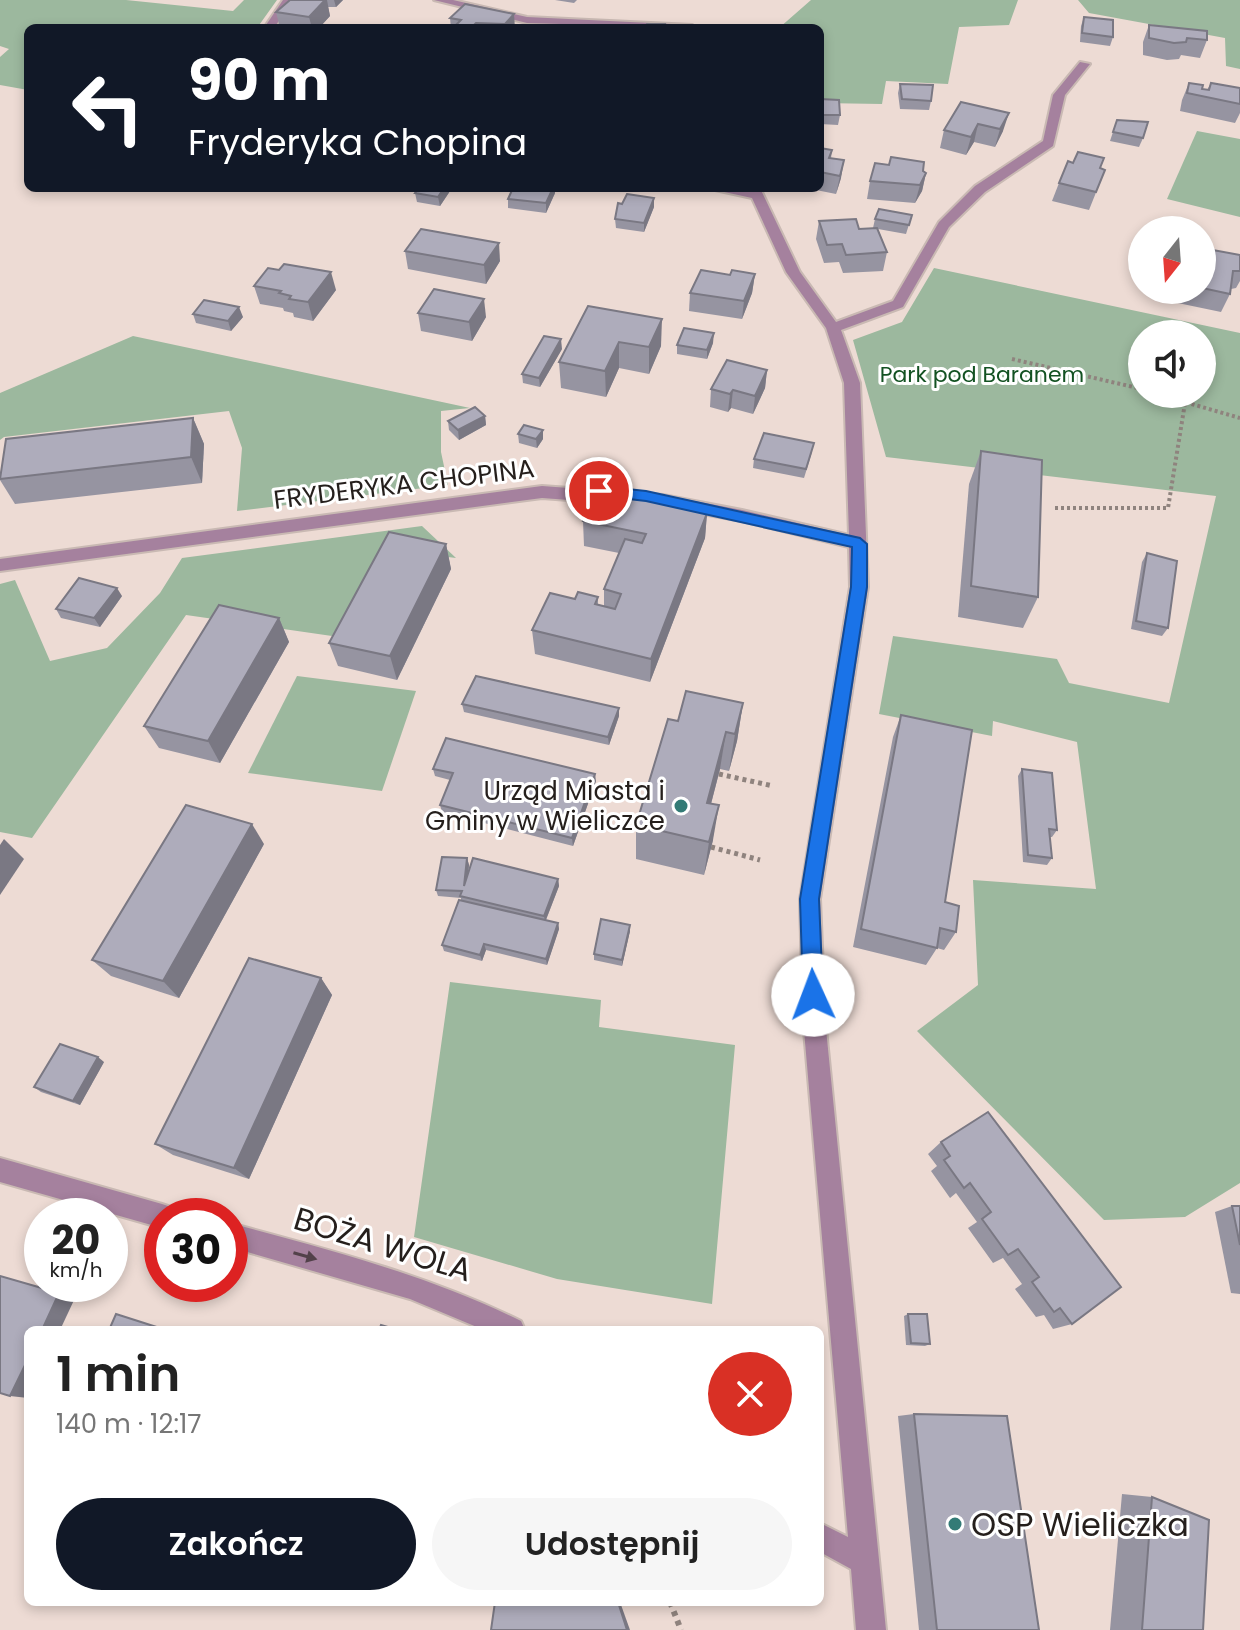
<!DOCTYPE html>
<html lang="pl">
<head>
<meta charset="utf-8">
<style>
	:root { --surface:#fff; --page:#f6f6f6; --text:#222; --muted:#767676; --accent:#111827 }
	body { margin:0; font-family:Poppins,sans-serif; background:var(--page); color:var(--text); height:100vh; display:flex; flex-direction:column; font-size:30px; white-space:nowrap }
	* { box-sizing:border-box; margin:0 }
	p { font-size:26px; color:var(--muted) }
	.icon { flex:none; width:44px; height:44px; fill:none; stroke:currentColor; stroke-width:2; stroke-linecap:round; stroke-linejoin:round }
	.map { position:relative; flex:1; overflow:hidden }
	.side { position:absolute; left:24px; top:1326px; width:800px; height:280px; display:flex; flex-direction:column; background:var(--surface); border-radius:12px; box-shadow:0 4px 12px #0003 }
	.side>* { flex:none }
	.top-card { position:absolute; left:24px; top:24px; width:800px; height:168px; border-radius:12px; box-shadow:0 4px 12px #0003; background:#111827; color:#fff; overflow:hidden }
	.needle { width:52px; rotate:197deg }
	.tools { position:absolute; left:1128px; top:216px; display:grid; gap:16px }
	.tools a { display:grid; place-items:center; width:88px; height:88px; border-radius:50%; background:var(--surface); box-shadow:0 4px 12px #0003; font-size:40px }
	.speed { position:absolute; left:24px; top:1198px; display:flex; gap:16px; font-size:40px; font-weight:700; text-align:center }
	.speed>* { display:grid; place-content:center; width:104px; height:104px; border-radius:50%; background:var(--surface); box-shadow:0 4px 12px #0003; line-height:1 }
	.speed small { font-size:20px; font-weight:400 }
	.speed .limit { border:12px solid #d22; background:#fff; color:#111 }
	.pin { position:absolute; display:grid; place-items:center; width:68px; height:68px; color:#fff; margin:-34px; border:4px solid #fff; border-radius:50%; box-shadow:0 2px 8px #0007 }
	.me { position:absolute; width:88px; margin:-44px; rotate:358deg; stroke-linejoin:round; filter:drop-shadow(0 0 6px #0008) }
	.turn { display:flex; align-items:center; gap:28px; height:168px; padding:0 32px; font-size:36px }
	.turn .icon { width:104px; height:104px; stroke-width:2.5 }
	.turn b { display:block; font-size:56px; line-height:68px }
	.round { display:grid; place-items:center; flex:none; width:84px; height:84px; border-radius:42px; background:var(--page) }
	.summary { display:flex; align-items:center; justify-content:space-between; height:136px; padding:0 32px }
	h1 { font-size:48px; font-weight:600; line-height:60px }
	.cta { display:flex; gap:16px; margin-top:auto; padding:16px 32px }
	.cta a { flex:1; height:92px; border-radius:48px; background:var(--accent); color:#fff; font-size:32px; font-weight:600; line-height:92px; text-align:center }
	.cta a+a { background:var(--page); color:var(--text) }
	.map>svg:first-child { display:block }
	.green { fill:#9cb89e; fill-rule:evenodd }
	.lines { fill:none; stroke-linecap:round; stroke-linejoin:round }
	.street-casing { stroke:#c9b9b3; stroke-width:4 }
	.path-far2 { stroke:#8f837e; stroke-width:4; stroke-dasharray:3 3; stroke-linecap:butt }
	.path-far1 { stroke:#8f837e; stroke-width:5; stroke-dasharray:4 4; stroke-linecap:butt }
	.path { stroke:#8f837e; stroke-width:6; stroke-dasharray:5 5; stroke-linecap:butt }
	.street { fill:#a5819e; fill-rule:evenodd }
	.wall { fill:#9694a1 }
	.shaded-wall { fill:#7a7883 }
	.building { fill:#aeacbb; stroke:#7a7883; stroke-width:2 }
	.oneway { fill:#52414a }
	.route { fill:#1a73e8; stroke:#114b97; stroke-width:2 }
	.poi-dot { fill:#337b76; stroke:#fff; stroke-width:3 }
	.labels { text-anchor:middle; dominant-baseline:central; stroke-width:6; stroke-linejoin:round; paint-order:stroke }
	.far-park-label { font-size:22px; fill:#135222; stroke:#fff }
	.street-label { font-size:26px; fill:#251f1c; stroke:#fff }
	.poi-label { font-size:26px; fill:#251f1c; stroke:#fff; text-anchor:end }
	.near-street-label { font-size:32px; fill:#251f1c; stroke:#fff }
	.near-poi-label { font-size:32px; fill:#251f1c; stroke:#fff; text-anchor:start }
</style>
</head>
<body>
<div class="map">
<svg width="1240" height="1630" viewBox="0 0 1240 1630">
	<rect width="100%" height="100%" fill="#eddbd4"/>
	<g class="green">
		<polygon points="0,0 126,0 233,11 244,0 277,0 257,28 28,28 28,90 0,85 0,57 9,49 0,46"/>
		<polygon points="811,0 1018,0 1009,25 959,27 948,84 886,81 882,104 820,103 820,28 779,28"/>
		<polygon points="1078,0 1240,0 1240,69 1226,66 1225,38 1089,13"/>
		<polygon points="1197,131 1240,139 1240,217 1167,199"/>
		<path d="M934 268 1240 333V1183L1185 1217 1104 1220 917 1031 978 985 973 880 1096 889 1077 742 993 721 992 736 879 714 893 636 1057 659 1069 683 1169 703 1216 496 886 457 853 340 902 322ZM1142 334H1202V394H1142Z"/>
		<polygon points="133,336 470,408 441,411 441,452 448,485 237,511 242,448 229,411 4,437 0,440 0,393"/>
		<polygon points="422,526 456,558 385,549 332,636 186,615 32,838 0,832 0,584 15,580 50,661 107,648 160,593 182,558"/>
		<polygon points="297,676 416,691 382,791 248,773"/>
		<polygon points="450,982 601,1000 599,1027 735,1045 712,1304 557,1279 414,1237"/>
	</g>
	<g class="lines">
		<g class="street-casing">
			<g id="street">
				<polygon points="283,0 293,0 274,28 264,28"/>
				<polygon points="434,0 453,0 527,17 692,25 697,28 527,23"/>
				<polygon points="1080,62 1090,64 1065,95 1053,146 985,192 949,227 903,307 841,330 860,383 868,587 820,899 825,1019 886,1630 856,1630 851,1569 820,1552 820,1523 848,1537 803,1019 800,899 850,587 849,547 742,521 663,507 542,498 0,571 0,559 542,486 663,495 742,510 849,535 844,383 826,328 786,272 752,198 706,188 760,188 800,272 836,322 893,301 939,222 975,186 1043,141 1053,95"/>
				<polygon points="0,1158 162,1204 171,1207 174,1216 162,1216 162,1228 0,1182"/>
				<path d="M230 1223C330 1250 428 1275 521 1321L525 1330H484L410 1299 230 1247Z"/>
			</g>
		</g>
		<g class="path-far2">
			<polyline points="1012,359 1142,389"/>
			<polyline points="1157,394 1240,418"/>
			<polyline points="1055,508 1168,508 1185,403"/>
		</g>
		<g class="path-far1">
			<polyline points="719,774 773,786"/>
			<polyline points="711,847 760,860"/>
		</g>
		<polyline class="path" points="670,1602 681,1630"/>
		<use href="#street" class="street"/>
	</g>
	<g class="wall">
		<polygon points="290,0 343,0 336,7 328,7 330,16 319,28 280,28 276,12"/>
		<polygon points="555,0 577,0 574,3"/>
		<polygon points="465,4 515,28 451,28 450,18"/>
		<polygon points="1084,17 1113,37 1110,46 1080,42 1081,26"/>
		<polygon points="1149,25 1207,40 1200,58 1181,55 1179,59 1167,60 1143,55 1143,42"/>
		<polygon points="1189,83 1202,89 1207,90 1211,83 1240,88 1240,113 1235,123 1180,111 1182,100"/>
		<polygon points="900,84 931,101 929,110 900,109 898,93"/>
		<polygon points="820,99 840,115 838,125 820,124"/>
		<polygon points="961,102 1003,131 995,147 974,142 966,155 940,148 944,130"/>
		<polygon points="1117,120 1143,138 1139,147 1110,141"/>
		<polygon points="820,148 832,150 831,158 841,178 836,194 806,188 820,188"/>
		<polygon points="1100,168 1105,170 1089,210 1052,201 1059,183"/>
		<polygon points="923,171 926,173 922,191 915,203 867,199 870,181"/>
		<polygon points="419,188 452,188 440,206 417,202 415,193"/>
		<polygon points="555,193 546,213 508,208 508,199"/>
		<polygon points="654,207 644,232 616,228 615,219"/>
		<polygon points="912,215 906,234 878,229 887,252 883,271 843,273 839,262 824,263 816,239 819,221 859,229 873,228 875,219"/>
		<polygon points="1202,248 1240,255 1240,281 1236,288 1231,289 1230,294 1221,312 1173,302 1175,290 1202,290"/>
		<polygon points="405,251 500,261 486,284 408,269"/>
		<polygon points="755,274 752,293 742,319 689,311 690,293 730,275"/>
		<polygon points="254,286 336,290 313,321 294,317 293,313 284,311 283,308 260,304"/>
		<polygon points="588,306 661,346 649,374 619,368 606,397 561,388 559,362"/>
		<polygon points="418,313 486,317 472,341 421,331"/>
		<polygon points="193,314 243,317 231,331 196,323"/>
		<polygon points="713,343 707,359 677,354 677,345"/>
		<polygon points="562,349 540,387 523,383 522,374"/>
		<polygon points="767,370 765,388 753,414 731,408 728,412 710,407 711,389"/>
		<polygon points="485,416 486,425 459,440 449,430 448,421"/>
		<polygon points="193,418 204,444 202,483 15,504 0,480 0,473"/>
		<polygon points="543,430 543,439 537,448 519,443 518,434"/>
		<polygon points="981,451 1038,597 1023,628 958,617 969,484"/>
		<polygon points="812,452 804,478 753,468 754,459"/>
		<polygon points="707,513 705,538 650,682 535,654 532,630 575,599 598,597 598,605 604,606 604,589 619,553 584,546 583,521"/>
		<polygon points="446,544 451,569 397,680 338,666 329,643"/>
		<polygon points="1147,553 1168,628 1162,636 1131,629 1142,562"/>
		<polygon points="122,596 100,627 61,618 56,609"/>
		<polygon points="279,618 289,642 220,763 159,748 144,726"/>
		<polygon points="743,703 737,741 729,771 720,769 711,804 713,840 704,875 636,859 636,825 678,721"/>
		<polygon points="462,704 619,708 619,716 609,745 464,712"/>
		<polygon points="901,715 945,902 956,932 944,950 937,948 926,965 853,947 893,737"/>
		<polygon points="433,769 596,781 573,846 442,812 440,805 450,780 435,776"/>
		<polygon points="1022,769 1057,830 1052,837 1050,837 1052,858 1047,865 1023,862 1018,776"/>
		<polygon points="264,844 179,998 111,976 92,960"/>
		<polygon points="467,858 469,865 468,873 558,879 559,886 546,920 558,923 559,929 547,965 486,950 482,961 444,951 442,945 461,900 461,898 438,896 436,890"/>
		<polygon points="630,925 630,931 622,966 594,960 594,954"/>
		<polygon points="321,978 332,995 249,1179 173,1155 155,1144"/>
		<polygon points="104,1062 80,1105 41,1092 34,1087"/>
		<polygon points="941,1142 1072,1324 1053,1329 1044,1315 1036,1317 1015,1289 1022,1284 1003,1258 993,1263 968,1228 977,1222 956,1193 950,1198 931,1171 937,1166 928,1154"/>
		<polygon points="1232,1206 1240,1206 1240,1294 1231,1293 1215,1212"/>
		<polygon points="908,1314 930,1344 925,1346 906,1345 904,1316"/>
		<polygon points="914,1414 1039,1630 919,1630 898,1416"/>
		<polygon points="1122,1494 1152,1497 1203,1630 1110,1630"/>
	</g>
	<g class="shaded-wall">
		<polygon points="325,0 327,0 330,16 319,28 312,28 309,17"/>
		<polygon points="334,0 343,0 336,7"/>
		<polygon points="514,14 515,28 505,28 505,24"/>
		<polygon points="1009,113 1003,131 995,147 1000,129"/>
		<polygon points="978,124 974,142 966,155 971,137"/>
		<polygon points="844,160 841,178 836,194 840,176"/>
		<polygon points="926,173 922,191 915,203 920,185"/>
		<polygon points="444,188 452,188 440,206 438,197"/>
		<polygon points="553,188 555,188 555,193 546,213 546,203"/>
		<polygon points="654,198 654,207 644,232 644,223"/>
		<polygon points="499,243 500,261 486,284 484,265"/>
		<polygon points="331,272 336,290 313,321 308,302"/>
		<polygon points="755,274 752,293 742,319 744,301"/>
		<polygon points="484,299 486,317 472,341 469,322"/>
		<polygon points="239,307 243,317 231,331 228,321"/>
		<polygon points="662,319 661,346 649,374 649,347"/>
		<polygon points="714,333 713,343 707,359 707,350"/>
		<polygon points="561,339 562,349 540,387 539,378"/>
		<polygon points="619,342 619,368 606,397 605,371"/>
		<polygon points="767,370 765,388 753,414 755,396"/>
		<polygon points="733,390 731,408 728,412 730,394"/>
		<polygon points="485,416 486,425 459,440 458,430"/>
		<polygon points="193,418 204,444 202,483 191,457"/>
		<polygon points="543,430 543,439 537,448 536,439"/>
		<polygon points="707,513 705,538 650,682 651,659"/>
		<polygon points="446,544 451,569 397,680 390,656"/>
		<polygon points="117,588 122,596 100,627 94,618"/>
		<polygon points="279,618 289,642 220,763 208,741"/>
		<polygon points="743,703 737,741 729,771 735,734"/>
		<polygon points="619,708 619,716 609,745 608,737"/>
		<polygon points="726,732 720,769 702,838 707,803"/>
		<polygon points="595,774 596,781 573,846 572,838"/>
		<polygon points="719,805 713,840 704,875 709,842"/>
		<polygon points="252,824 264,844 179,998 163,981"/>
		<polygon points="4,839 24,859 0,895 0,845"/>
		<polygon points="467,858 469,865 466,893 464,886"/>
		<polygon points="558,879 559,886 545,922 544,916"/>
		<polygon points="558,923 559,929 547,965 546,959"/>
		<polygon points="630,925 630,931 622,966 622,960"/>
		<polygon points="484,944 486,950 482,961 480,955"/>
		<polygon points="321,978 332,995 249,1179 234,1168"/>
		<polygon points="98,1057 104,1062 80,1105 73,1101"/>
		<polygon points="0,1276 75,1298 60,1330 42,1330"/>
		<polygon points="28,1359 28,1398 10,1396"/>
		<polygon points="618,1602 620,1602 630,1630 627,1630"/>
	</g>
	<g class="building">
		<polygon points="290,0 325,0 309,17 276,12"/>
		<polygon points="465,4 514,14 505,24 476,23 471,28 456,25 461,20 450,18"/>
		<polygon points="1084,17 1113,20 1113,37 1082,33"/>
		<polygon points="647,24 665,24 664,28 645,28"/>
		<polygon points="1149,25 1207,31 1207,40 1187,38 1186,42 1174,43 1149,38"/>
		<polygon points="1189,83 1203,85 1202,89 1209,90 1211,83 1240,88 1240,104 1187,93"/>
		<polygon points="900,84 933,85 931,101 902,99"/>
		<polygon points="820,99 839,100 840,115 820,115"/>
		<polygon points="961,102 1009,113 1000,129 978,124 971,137 944,130"/>
		<polygon points="1117,120 1148,122 1143,138 1113,132"/>
		<polygon points="820,148 832,150 829,158 844,160 840,176 820,172"/>
		<polygon points="1078,152 1104,158 1100,168 1105,170 1096,192 1059,183 1068,161 1073,163"/>
		<polygon points="891,157 924,162 923,171 926,173 920,185 870,181 875,163 889,165"/>
		<polygon points="419,188 444,188 438,197 415,193"/>
		<polygon points="513,188 553,188 546,203 508,199"/>
		<polygon points="627,194 654,198 644,223 615,219 618,203 622,204"/>
		<polygon points="879,209 912,215 909,225 875,219"/>
		<polygon points="856,219 859,229 877,228 887,252 846,255 842,244 827,245 819,221"/>
		<polygon points="421,229 499,243 484,265 405,251"/>
		<polygon points="1202,248 1240,255 1240,271 1233,271 1230,294 1202,288"/>
		<polygon points="284,264 331,272 308,302 289,299 291,296 279,293 281,291 254,286 268,268 279,270"/>
		<polygon points="701,270 730,275 732,270 755,274 744,301 690,293"/>
		<polygon points="434,289 484,299 469,322 418,313"/>
		<polygon points="204,300 239,307 228,321 193,314"/>
		<polygon points="588,306 662,319 649,347 619,342 605,371 559,362"/>
		<polygon points="684,328 714,333 707,350 677,345"/>
		<polygon points="544,336 561,339 539,378 522,374"/>
		<polygon points="727,360 767,370 755,396 733,390 730,394 711,389"/>
		<polygon points="475,407 485,416 458,430 448,421"/>
		<polygon points="193,418 191,457 0,479 6,439"/>
		<polygon points="524,425 543,430 536,439 518,434"/>
		<polygon points="764,433 814,443 806,469 754,459"/>
		<polygon points="981,451 1042,460 1038,597 971,586"/>
		<polygon points="598,489 707,513 651,659 532,630 550,593 575,599 578,592 598,597 595,604 615,609 621,594 604,589 625,539 642,543 646,534 583,521"/>
		<polygon points="389,532 446,544 390,656 329,643"/>
		<polygon points="1147,553 1177,561 1168,628 1136,621"/>
		<polygon points="79,578 117,588 94,618 56,609"/>
		<polygon points="219,605 279,618 208,741 144,726"/>
		<polygon points="476,676 619,708 608,737 462,704"/>
		<polygon points="686,691 743,703 735,734 726,732 707,803 719,805 709,842 636,825 668,719 678,721"/>
		<polygon points="901,715 972,730 945,902 959,906 956,932 940,928 937,948 861,929"/>
		<polygon points="446,738 595,774 572,838 440,805 453,773 433,769"/>
		<polygon points="1022,769 1052,773 1057,830 1049,829 1052,858 1028,855"/>
		<polygon points="186,805 252,824 163,981 92,960"/>
		<polygon points="442,857 467,858 464,886 473,858 558,879 544,916 460,896 462,891 436,890"/>
		<polygon points="459,900 558,923 546,959 484,944 480,955 442,945"/>
		<polygon points="601,919 630,925 622,960 594,954"/>
		<polygon points="249,958 321,978 234,1168 155,1144"/>
		<polygon points="60,1044 98,1057 73,1101 34,1087"/>
		<polygon points="988,1112 1121,1287 1072,1324 1060,1308 1054,1312 1032,1282 1039,1277 1018,1249 1008,1255 982,1219 991,1212 970,1183 964,1188 944,1160 950,1156 941,1142"/>
		<polygon points="1232,1206 1240,1206 1240,1245"/>
		<polygon points="0,1276 59,1293 42,1330 28,1330 28,1359 10,1396 0,1393"/>
		<polygon points="116,1314 166,1330 109,1330"/>
		<polygon points="908,1314 927,1314 930,1344 911,1343"/>
		<polygon points="381,1325 398,1330 379,1330"/>
		<polygon points="914,1414 1007,1416 1039,1630 937,1630"/>
		<polygon points="1152,1497 1209,1520 1203,1630 1142,1630"/>
		<polygon points="495,1602 618,1602 627,1630 491,1630"/>
	</g>
	<defs><path id="oneway-solid" d="M-6-.8H1V-3.2L6.5 0L1 3.2V.8H-6Z" transform="scale(2)"/></defs>
	<use class="oneway" href="#oneway-solid" transform="translate(305 1256) rotate(16)"/>
	<polygon class="route" points="599,486 646,491 860,538 867,544 867,587 819,899 823,995 820,1002 806,1002 803,995 800,899 851,587 852,547 646,501 594,495 592,491"/>
	<g class="poi-dot">
		<circle cx="681" cy="806" r="8"/>
		<circle cx="955" cy="1524" r="8"/>
	</g>
	<g class="labels">
		<g class="far-park-label">
			<text x="982" y="374">Park pod Baranem</text>
		</g>
		<g class="street-label">
			<text transform="translate(404 484) rotate(-7)">FRYDERYKA CHOPINA</text>
		</g>
		<g class="poi-label">
			<text x="665" y="791">Urząd Miasta i<tspan x="665" dy="30">Gminy w Wieliczce</tspan></text>
		</g>
		<g class="near-street-label">
			<text transform="translate(383 1244) rotate(17)">BOŻA WOLA</text>
		</g>
		<g class="near-poi-label">
			<text x="971" y="1524">OSP Wieliczka</text>
		</g>
	</g>
</svg>
<div class="tools">
<a><svg class="needle" viewBox="-14 -14 28 28"><path d="M0-13l5 13h-10z" fill="#e53935"/><path d="M0 13l5-13h-10z" fill="#767676"/></svg></a>
<a><svg class="icon" aria-label="sound" viewBox="0 0 24 24"><path d="M4 9h4l5-4v14l-5-4H4zM17 9q2 3 0 6"/></svg></a>
</div>
<div class="speed"><div>20<small>km/h</small></div><div class="limit">30</div></div>
<div class="pin" style="left:599px;top:491px;background:#d93025"><svg class="icon" aria-label="arrive" viewBox="0 0 24 24"><path d="M6 21V4h12l-3 4 3 4H6"/></svg></div>
<svg class="me" style="left:813px;top:995px" viewBox="-20 -20 40 40"><circle r="19" fill="#fff"/><path d="M0-13L10 11 0 6-10 11z" fill="#1a73e8"/></svg>
<div class="top-card">
<div class="turn"><svg class="icon" aria-label="left" viewBox="0 0 24 24"><path d="M17 20v-9H6M10 6l-5 5 5 5"/></svg><div><b>90 m</b>Fryderyka Chopina</div></div>
</div>
<section class="side">
<div class="summary"><div><h1>1 min</h1><p>140 m · 12:17</p></div><a class="round" style="background:#d93025;color:#fff"><svg class="icon" aria-label="close" viewBox="0 0 24 24"><path d="M6 6l12 12M18 6L6 18"/></svg></a></div>
<div class="cta"><a>Zakończ</a><a>Udostępnij</a></div>
</section>
</div>
</body>
</html>
